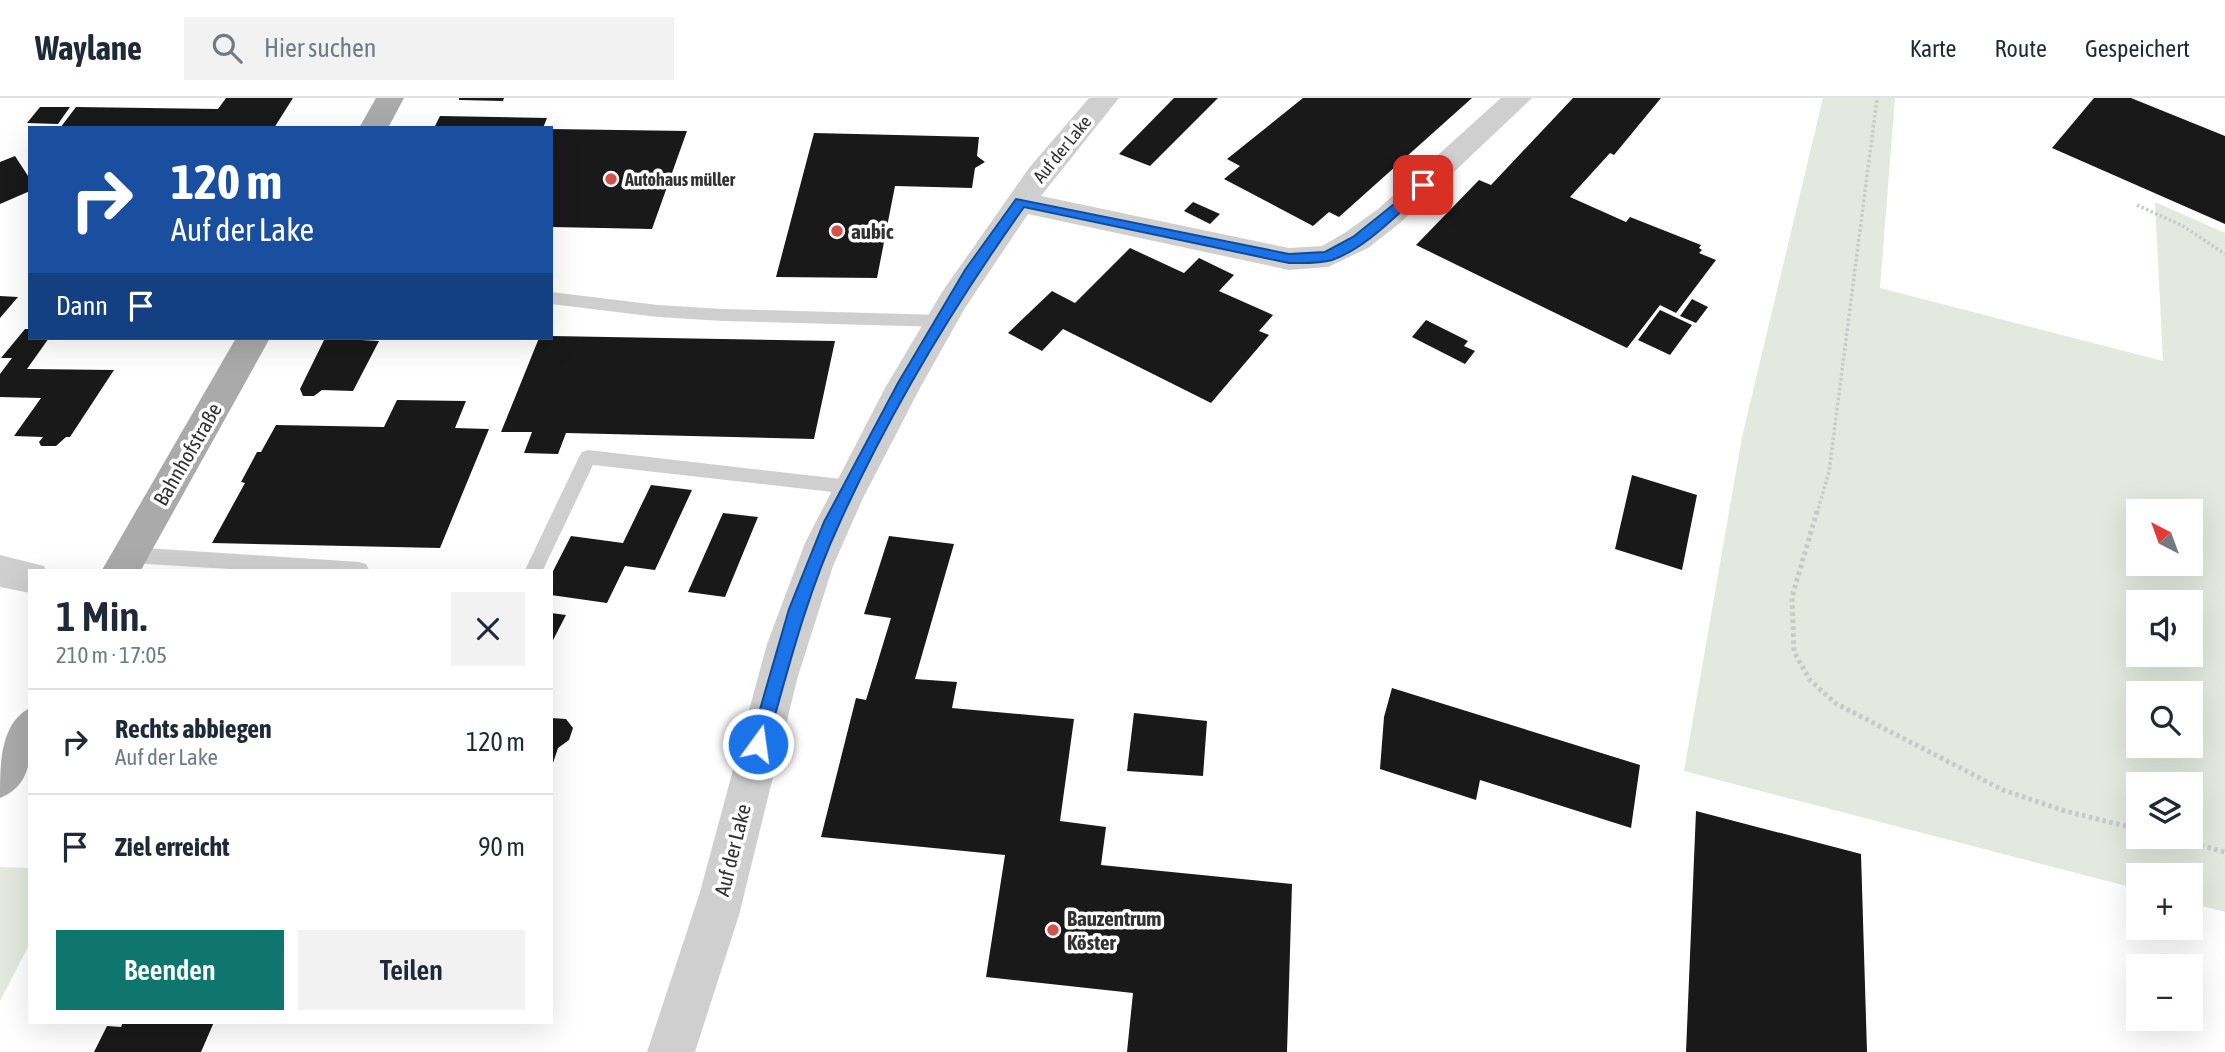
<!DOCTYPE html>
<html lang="de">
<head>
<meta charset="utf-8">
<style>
	:root { --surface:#fff; --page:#f2f2f3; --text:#1f2937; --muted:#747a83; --line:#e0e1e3; --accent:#0f766e }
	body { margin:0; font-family:"Asap Condensed",sans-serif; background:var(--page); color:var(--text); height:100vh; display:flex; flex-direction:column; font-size:26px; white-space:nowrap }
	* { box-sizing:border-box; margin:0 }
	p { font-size:23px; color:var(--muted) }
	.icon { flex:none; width:38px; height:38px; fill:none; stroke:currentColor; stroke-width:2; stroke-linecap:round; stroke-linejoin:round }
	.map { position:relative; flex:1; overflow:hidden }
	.panel { position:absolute; left:28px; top:471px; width:525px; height:455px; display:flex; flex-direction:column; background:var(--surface); border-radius:0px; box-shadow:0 7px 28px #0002 }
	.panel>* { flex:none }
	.banner { position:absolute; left:28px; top:28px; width:525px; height:214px; border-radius:0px; box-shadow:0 7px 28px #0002; background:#1a4fa0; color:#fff; overflow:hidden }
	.needle { width:46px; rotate:319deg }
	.tools { position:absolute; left:2126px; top:401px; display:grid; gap:14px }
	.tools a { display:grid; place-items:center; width:77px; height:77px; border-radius:0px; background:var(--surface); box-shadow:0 7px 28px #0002; font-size:35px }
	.pin { position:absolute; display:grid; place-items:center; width:60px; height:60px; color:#fff; margin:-30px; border-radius:14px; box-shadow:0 4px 10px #0006 }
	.me { position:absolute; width:77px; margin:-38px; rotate:14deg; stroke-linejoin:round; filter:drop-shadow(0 0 5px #0008) }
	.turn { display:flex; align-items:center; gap:24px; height:147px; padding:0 28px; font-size:32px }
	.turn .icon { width:91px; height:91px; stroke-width:2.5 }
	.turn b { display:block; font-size:49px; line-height:60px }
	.then { display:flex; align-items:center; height:66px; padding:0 28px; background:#0003; gap:14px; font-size:26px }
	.round { display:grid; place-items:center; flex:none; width:74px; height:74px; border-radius:0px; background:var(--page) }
	.overview { display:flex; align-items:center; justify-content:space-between; height:119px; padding:0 28px }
	h1 { font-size:42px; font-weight:600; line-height:52px }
	.button { display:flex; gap:14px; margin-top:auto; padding:14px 28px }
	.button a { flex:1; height:80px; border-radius:0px; background:var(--accent); color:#fff; font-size:28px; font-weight:600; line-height:80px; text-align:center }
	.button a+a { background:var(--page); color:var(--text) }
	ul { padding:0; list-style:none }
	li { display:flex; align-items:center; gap:21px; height:105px; padding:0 28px; border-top:2px solid var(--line) }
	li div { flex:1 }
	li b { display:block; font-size:26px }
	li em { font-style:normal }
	header { display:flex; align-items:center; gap:42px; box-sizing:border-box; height:98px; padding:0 35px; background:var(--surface); border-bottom:2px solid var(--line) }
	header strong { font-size:33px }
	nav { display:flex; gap:38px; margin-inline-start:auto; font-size:24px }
	.search { width:490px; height:63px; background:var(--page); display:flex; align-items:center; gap:18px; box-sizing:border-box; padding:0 24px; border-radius:0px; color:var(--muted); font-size:26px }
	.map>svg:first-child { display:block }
	.green { fill:#e3e9df; fill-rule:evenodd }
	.building { fill:#191919 }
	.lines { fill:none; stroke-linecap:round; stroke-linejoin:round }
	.path-far1 { stroke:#c9c9c9; stroke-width:3.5; stroke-dasharray:2.5 2.5; stroke-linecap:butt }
	.path { stroke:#c9c9c9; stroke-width:5; stroke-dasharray:3.5 3.5; stroke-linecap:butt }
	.service { fill:#cfcfcf; fill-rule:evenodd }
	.minor { fill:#cfcfcf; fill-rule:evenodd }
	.primary { fill:#aaa; fill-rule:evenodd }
	.route { fill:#1a73e8; stroke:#114b97; stroke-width:2 }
	.poi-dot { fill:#d2534b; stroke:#fff; stroke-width:2.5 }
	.labels { text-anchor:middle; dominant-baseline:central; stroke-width:7; stroke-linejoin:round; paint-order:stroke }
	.far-street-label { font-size:18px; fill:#323232; stroke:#fff }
	.far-poi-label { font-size:18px; font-weight:bold; fill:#323232; stroke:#fff; text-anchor:start }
	.poi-label { font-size:21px; font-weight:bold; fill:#323232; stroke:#fff; text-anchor:start }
	.street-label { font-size:21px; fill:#323232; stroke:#fff }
</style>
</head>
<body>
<header>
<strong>Waylane</strong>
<div class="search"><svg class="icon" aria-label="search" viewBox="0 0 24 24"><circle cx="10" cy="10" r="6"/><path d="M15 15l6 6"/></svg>Hier suchen</div>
<nav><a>Karte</a><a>Route</a><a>Gespeichert</a></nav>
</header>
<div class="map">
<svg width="2225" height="954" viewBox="0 0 2225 954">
	<rect width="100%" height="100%" fill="#fff"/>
	<g class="green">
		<path d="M1823 0H1895L1880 190 2163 263 2155 104 2225 135V814L2191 805V777H2138V791L1684 673 1742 339ZM2138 413H2191V466H2138ZM2138 504H2191V556H2138ZM2138 595H2191V648H2138ZM2138 686H2191V738H2138Z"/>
		<polygon points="0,769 30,770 30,845 0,903"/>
	</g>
	<g class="building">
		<polygon points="226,0 293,0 274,30 60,30 76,9 218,11"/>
		<polygon points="459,0 504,0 503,3 459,2"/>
		<polygon points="1174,0 1218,0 1150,68 1119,56"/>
		<polygon points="1303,0 1472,0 1339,119 1329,114 1313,128 1224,81 1240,68 1227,61"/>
		<polygon points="1573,0 1661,0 1614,57 1610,55 1570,99 1626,124 1630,119 1701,147 1699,150 1702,152 1699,155 1716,162 1676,215 1660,207 1627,250 1416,147 1479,82 1491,87"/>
		<polygon points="2094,0 2131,0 2225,38 2225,126 2052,50"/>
		<polygon points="40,9 70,9 58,26 27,25"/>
		<polygon points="440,18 547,20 543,30 434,30"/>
		<polygon points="551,31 687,33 652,131 551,129"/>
		<polygon points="814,35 979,39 977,58 985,64 975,70 972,90 895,88 877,180 776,179"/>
		<polygon points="15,58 30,81 30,93 0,106 0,64"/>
		<polygon points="1193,104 1220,116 1210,126 1184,113"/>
		<polygon points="1130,150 1184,175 1199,160 1234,177 1219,193 1273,217 1259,233 1269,237 1211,305 1063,231 1042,253 1008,235 1052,193 1075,205"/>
		<polygon points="0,198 18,199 0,220"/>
		<polygon points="1692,201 1708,209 1696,225 1680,218"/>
		<polygon points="1660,212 1692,227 1670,257 1638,242"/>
		<polygon points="1426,222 1468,243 1464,248 1475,253 1465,266 1412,239"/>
		<polygon points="25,231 30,231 30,240 49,240 27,271 114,272 70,339 66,339 56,348 41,348 39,344 43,339 14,338 41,300 0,299 0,276 12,260 1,260"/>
		<polygon points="551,238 835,243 814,341 566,335 558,356 524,355 532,334 501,334 539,240"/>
		<polygon points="325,240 379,243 353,293 322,292 314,298 303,298 300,291"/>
		<polygon points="397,302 466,303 455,330 489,331 440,450 212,445 245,385 241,384 257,354 261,354 276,327 384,329"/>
		<polygon points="1632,377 1697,397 1682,472 1615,451"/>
		<polygon points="651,387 692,392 655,472 625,468 607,505 551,497 551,477 571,438 623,445"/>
		<polygon points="723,415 758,419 725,499 688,494"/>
		<polygon points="889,438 954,446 915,581 957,584 952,610 1074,621 1060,723 1106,729 1101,767 1292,786 1287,954 1127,954 1133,895 986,879 1005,757 821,739 856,600 866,602 891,520 864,516"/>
		<polygon points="551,515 566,517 551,546"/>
		<polygon points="1392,590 1640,667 1631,730 1480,682 1476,702 1380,671 1384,619"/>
		<polygon points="1134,615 1207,623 1203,678 1127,673"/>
		<polygon points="551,620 566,621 573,630 569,642 558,650 552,668"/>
		<polygon points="1696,713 1861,756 1867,954 1686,954"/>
		<polygon points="123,924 214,924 201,954 94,954 107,928 121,929"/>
	</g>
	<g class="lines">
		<g class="path-far1">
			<polyline points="2137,107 2183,128 2225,156"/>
			<polyline points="1817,415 1829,374 1877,0"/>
		</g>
		<g class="path">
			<polyline points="1817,413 1792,499 1794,554 1810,582 1835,605 2003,692 2065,713 2138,731"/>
			<polyline points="2167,738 2225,754"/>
		</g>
		<g class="service">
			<polygon points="551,194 658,207 723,211 942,217 950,223 942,229 723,223 658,219 551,206"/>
			<polygon points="588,352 850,382 856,384 859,389 856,394 850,396 593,367 543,472 525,472 579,359 582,354"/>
			<polygon points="130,449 359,464 366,466 369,472 246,472 130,465 123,463 120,457 123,451"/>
		</g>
		<g class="minor">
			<polygon points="1089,0 1119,0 1041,98 1289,150 1322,148 1346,134 1378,111 1501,0 1532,0 1400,125 1368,150 1328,169 1289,172 1028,116 965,210 920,290 863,400 833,468 798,578 739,817 695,954 647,954 700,794 767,546 805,445 885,290 942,194 1029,70"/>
			<polygon points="0,457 44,468 46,472 30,472 30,495 0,489"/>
		</g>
		<g class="primary">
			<polygon points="376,0 404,0 388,30 359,30"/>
			<polygon points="236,240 270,240 141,472 102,472"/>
			<path d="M30 610C30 645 38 685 0 700 0 666 0 625 30 610Z"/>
		</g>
	</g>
	<path class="route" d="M1423 83 1429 87 1427 90C1398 115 1368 149 1332 162 1319 166 1303 165 1289 165L1024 109C955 206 889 316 840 424 807 495 788 571 767 646L764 651 758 653 752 651 750 646 789 511 824 424 898 285 965 172 1016 101 1289 156 1325 154 1353 139Z"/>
	<g class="poi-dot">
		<circle cx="611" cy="81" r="7"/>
		<circle cx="837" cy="133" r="7"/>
		<circle cx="1053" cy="832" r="7"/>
	</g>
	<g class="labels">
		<g class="far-street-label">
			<text transform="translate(1062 51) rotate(-51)">Auf der Lake</text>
		</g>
		<g class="far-poi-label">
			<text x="625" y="81">Autohaus müller</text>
		</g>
		<g class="poi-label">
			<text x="851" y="133">aubic</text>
			<text x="1067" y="820">Bauzentrum<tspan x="1067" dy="24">Köster</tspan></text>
		</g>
		<g class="street-label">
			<text transform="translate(187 356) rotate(-60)">Bahnhofstraße</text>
			<text transform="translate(732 752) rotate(-76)">Auf der Lake</text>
		</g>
	</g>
</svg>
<div class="tools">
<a><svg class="needle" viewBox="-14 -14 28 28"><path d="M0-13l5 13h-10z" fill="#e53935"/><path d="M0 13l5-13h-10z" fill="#747a83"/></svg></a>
<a><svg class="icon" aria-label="sound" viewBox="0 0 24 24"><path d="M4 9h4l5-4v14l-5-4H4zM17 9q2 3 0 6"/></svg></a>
<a><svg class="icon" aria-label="search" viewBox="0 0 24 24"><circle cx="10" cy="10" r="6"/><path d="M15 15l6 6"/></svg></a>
<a><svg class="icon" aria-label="layers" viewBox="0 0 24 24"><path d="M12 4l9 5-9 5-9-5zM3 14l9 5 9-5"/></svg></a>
<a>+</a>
<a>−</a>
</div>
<div class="pin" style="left:1423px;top:87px;background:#d93025"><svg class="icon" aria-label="arrive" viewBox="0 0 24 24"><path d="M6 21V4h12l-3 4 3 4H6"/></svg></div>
<svg class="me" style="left:758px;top:646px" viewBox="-20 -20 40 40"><circle r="17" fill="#1a73e8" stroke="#fff" stroke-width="3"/><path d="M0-11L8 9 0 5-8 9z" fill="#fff"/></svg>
<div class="banner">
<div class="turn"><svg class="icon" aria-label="right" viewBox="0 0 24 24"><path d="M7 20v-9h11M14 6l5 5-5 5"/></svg><div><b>120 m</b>Auf der Lake</div></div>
<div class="then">Dann<svg class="icon" aria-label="arrive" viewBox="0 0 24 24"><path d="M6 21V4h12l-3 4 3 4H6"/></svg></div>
</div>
<section class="panel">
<div class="overview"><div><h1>1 Min.</h1><p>210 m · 17:05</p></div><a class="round"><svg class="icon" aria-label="close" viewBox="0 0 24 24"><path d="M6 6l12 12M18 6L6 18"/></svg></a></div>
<ul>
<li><svg class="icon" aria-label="right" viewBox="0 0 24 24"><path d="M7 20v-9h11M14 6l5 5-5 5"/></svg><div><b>Rechts abbiegen</b><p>Auf der Lake</p></div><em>120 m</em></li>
<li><svg class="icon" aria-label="arrive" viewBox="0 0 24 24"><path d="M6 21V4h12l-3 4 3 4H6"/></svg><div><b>Ziel erreicht</b></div><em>90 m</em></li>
</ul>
<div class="button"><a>Beenden</a><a>Teilen</a></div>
</section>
</div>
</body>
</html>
